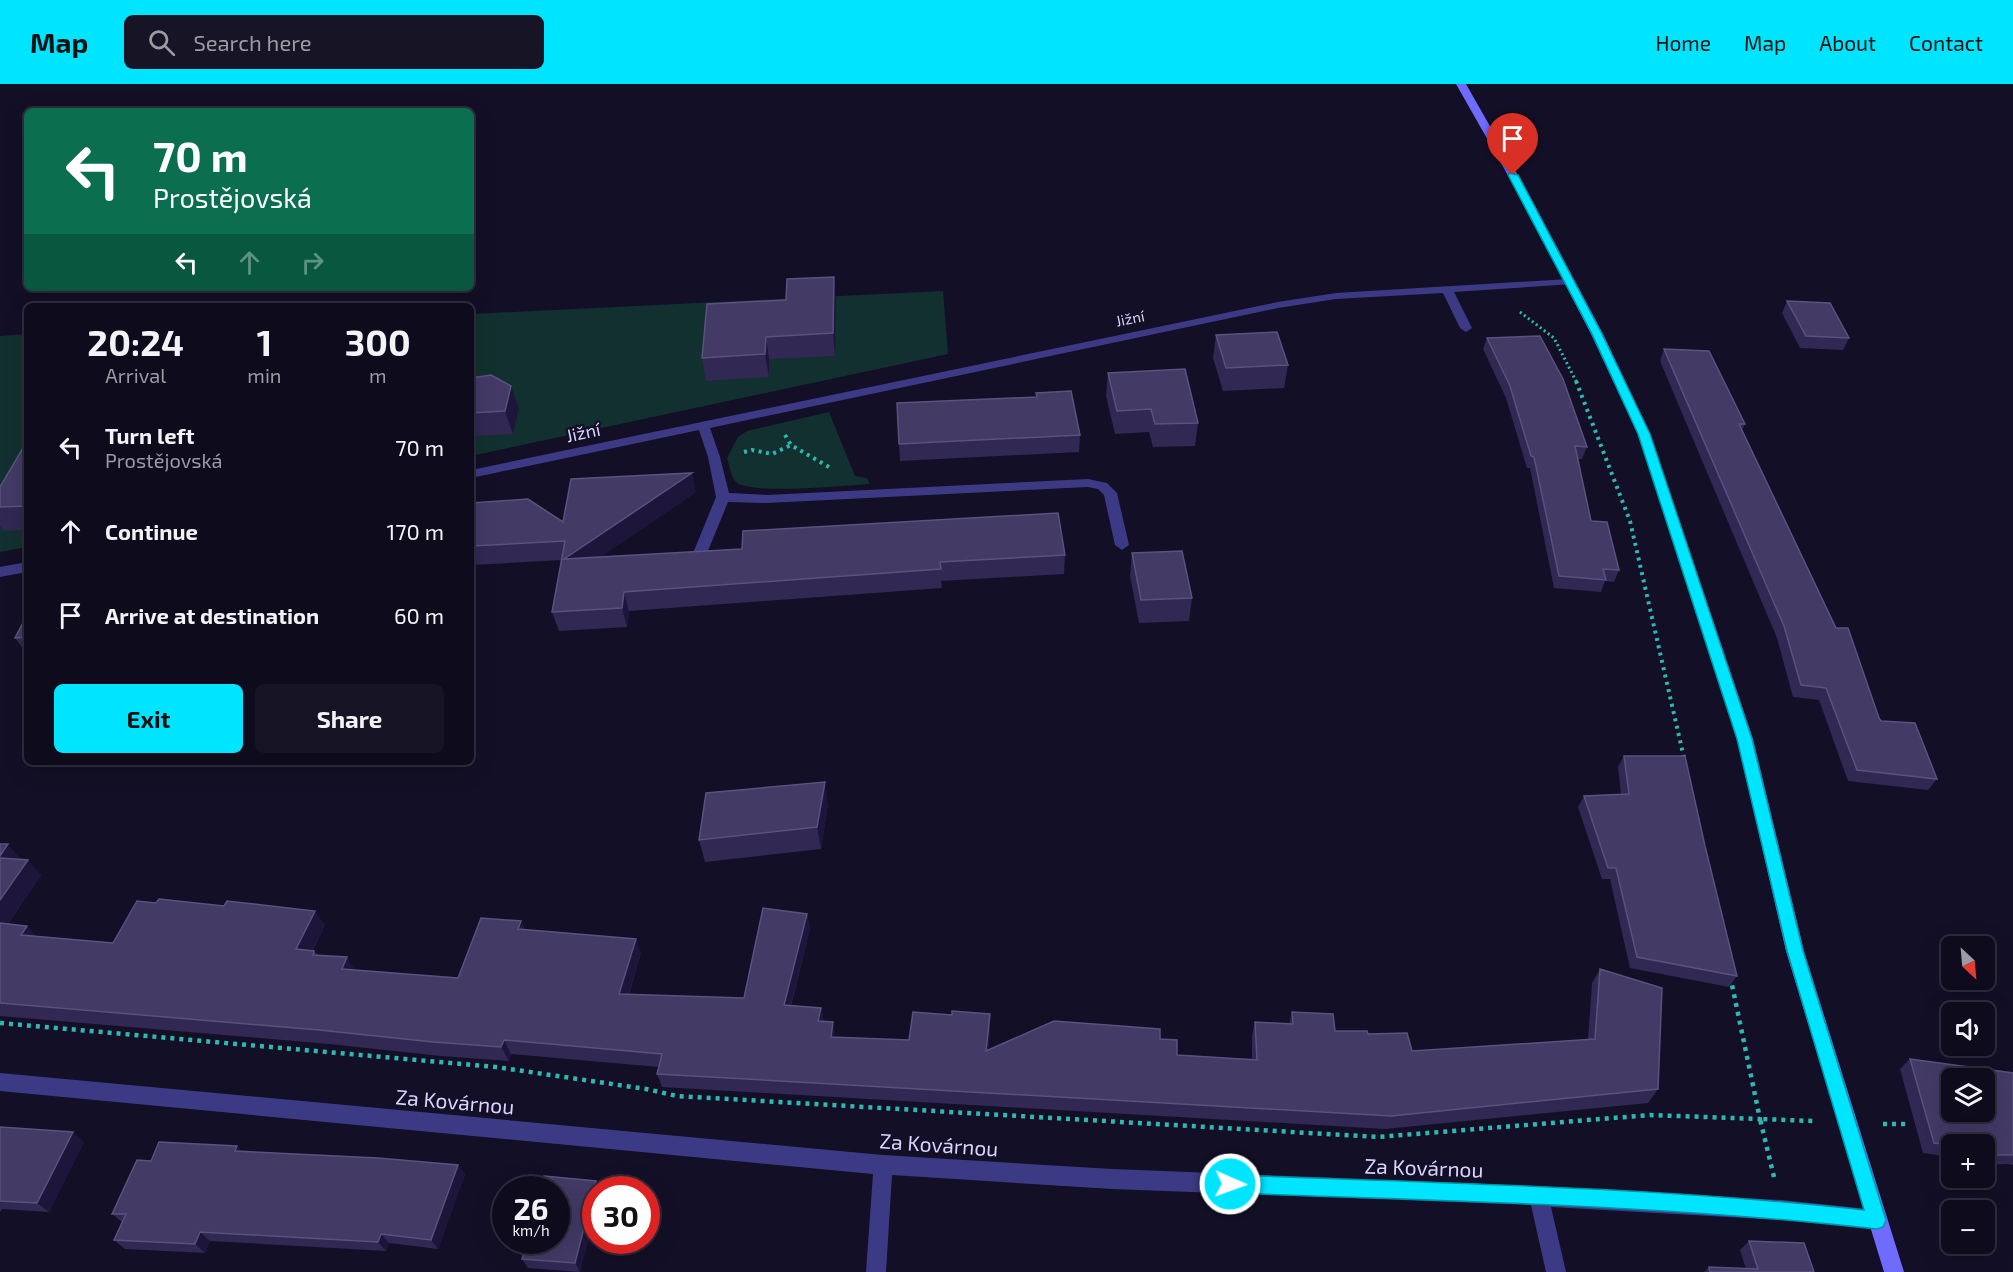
<!DOCTYPE html>
<html lang="en">
<head>
<meta charset="utf-8">
<style>
	:root { --surface:#0e0b1c; --page:#171425; --text:#f1f3f6; --muted:#9b9ba3; --line:#2e2b3b; --accent:#00e5ff }
	body { margin:0; font-family:"Exo 2",sans-serif; background:var(--page); color:var(--text); height:100vh; display:flex; flex-direction:column; font-size:22px; white-space:nowrap }
	* { box-sizing:border-box; margin:0 }
	p { font-size:20px; color:var(--muted) }
	.icon { flex:none; width:33px; height:33px; fill:none; stroke:currentColor; stroke-width:2; stroke-linecap:round; stroke-linejoin:round }
	.map { position:relative; flex:1; overflow:hidden }
	.drawer { position:absolute; left:24px; top:219px; width:450px; height:462px; display:flex; flex-direction:column; background:var(--surface); border-radius:9px; box-shadow:0 6px 24px #0002,0 0 0 2px var(--line) }
	.drawer>* { flex:none }
	.banner { position:absolute; left:24px; top:24px; width:450px; height:183px; border-radius:9px; box-shadow:0 6px 24px #0002,0 0 0 2px var(--line); background:#0b6e4f; color:#fff; overflow:hidden }
	.needle { width:39px; rotate:154deg }
	.tools { position:absolute; left:1941px; top:852px; display:grid; gap:12px }
	.tools a { display:grid; place-items:center; width:54px; height:54px; border-radius:9px; background:var(--surface); box-shadow:0 6px 24px #0002,0 0 0 2px var(--line); font-size:30px }
	.speed { position:absolute; left:492px; top:1092px; display:flex; gap:12px; font-size:30px; font-weight:700; text-align:center }
	.speed>* { display:grid; place-content:center; width:78px; height:78px; border-radius:50%; background:var(--surface); box-shadow:0 6px 24px #0002,0 0 0 2px var(--line); line-height:1 }
	.speed small { font-size:15px; font-weight:400 }
	.speed .limit { border:9px solid #d22; background:#fff; color:#111 }
	.pin { position:absolute; display:grid; place-items:center; width:51px; height:51px; color:#fff; margin:-62px -26px; border-radius:50% 50% 50% 0; rotate:-45deg; box-shadow:0 0 6px #0007 }
	.pin .icon { rotate:45deg }
	.me { position:absolute; width:66px; margin:-33px; rotate:92deg; stroke-linejoin:round; filter:drop-shadow(0 0 4px #0008) }
	.turn { display:flex; align-items:center; gap:21px; height:126px; padding:0 30px; font-size:27px }
	.turn .icon { width:78px; height:78px; stroke-width:2.5 }
	.turn b { display:block; font-size:42px; line-height:51px }
	.lanes { display:flex; align-items:center; height:57px; padding:0 30px; background:#0003; justify-content:center; gap:30px; direction:ltr }
	.lanes .off { opacity:.35 }
	.eta { display:flex; justify-content:space-evenly; align-items:center; height:102px; text-align:center }
	.eta b { font-size:36px; font-weight:700; line-height:42px }
	.cta { display:flex; gap:12px; margin-top:auto; padding:12px 30px }
	.cta a { flex:1; height:69px; border-radius:9px; background:var(--accent); color:#111; font-size:24px; font-weight:700; line-height:69px; text-align:center }
	.cta a+a { background:var(--page); color:var(--text) }
	ul { padding:0; list-style:none }
	li { display:flex; align-items:center; gap:18px; height:84px; padding:0 30px }
	li div { flex:1 }
	li b { display:block; font-size:22px }
	li em { font-style:normal }
	header { display:flex; align-items:center; gap:36px; box-sizing:border-box; height:84px; padding:0 30px; background:var(--accent); color:#111 }
	header strong { font-size:28px }
	nav { display:flex; gap:33px; margin-inline-start:auto; font-size:21px }
	.search { width:420px; height:54px; background:var(--page); display:flex; align-items:center; gap:15px; box-sizing:border-box; padding:0 21px; border-radius:9px; color:var(--muted); font-size:22px }
	.map>svg:first-child { display:block }
	.green { fill:#12302f }
	.lines { fill:none; stroke-linecap:round; stroke-linejoin:round }
	.path-far2 { stroke:#2fb8b0; stroke-width:3; stroke-dasharray:2 3; stroke-linecap:butt }
	.path-far1 { stroke:#2fb8b0; stroke-width:4; stroke-dasharray:3 4.5; stroke-linecap:butt }
	.path { stroke:#2fb8b0; stroke-width:4.5; stroke-dasharray:4 5; stroke-linecap:butt }
	.street { fill:#3d3a85; fill-rule:evenodd }
	.secondary { fill:#6f6bff; fill-rule:evenodd }
	.wall { fill:#312854 }
	.shaded-wall { fill:#1d163a }
	.building { fill:#433a66; stroke:#5a527e; stroke-width:1.5; fill-rule:evenodd }
	.route { fill:#00e5ff; stroke:#0095a6; stroke-width:1.5 }
	.labels { text-anchor:middle; dominant-baseline:central; stroke-width:4.5; stroke-linejoin:round; paint-order:stroke }
	.far-street-label { font-size:15px; fill:#d9d4ff; stroke:#130f26 }
	.street-label { font-size:18px; fill:#d9d4ff; stroke:#130f26 }
	.near-street-label { font-size:21px; fill:#d9d4ff; stroke:#130f26 }
</style>
</head>
<body>
<header>
<strong>Map</strong>
<div class="search"><svg class="icon" aria-label="search" viewBox="0 0 24 24"><circle cx="10" cy="10" r="6"/><path d="M15 15l6 6"/></svg>Search here</div>
<nav><a>Home</a><a>Map</a><a>About</a><a>Contact</a></nav>
</header>
<div class="map">
<svg width="2013" height="1188" viewBox="0 0 2013 1188">
	<rect width="100%" height="100%" fill="#130f26"/>
	<g class="green">
		<polygon points="943,207 948,270 471,372 471,230"/>
		<polygon points="27,250 27,463 0,468 0,252"/>
		<path d="M829 328 855 392 867 394 870 400C848 401 747 412 735 397 731 392 729 380 727 374L738 353 747 347Z"/>
	</g>
	<g class="lines">
		<polyline class="path-far2" points="1520,228 1554,254 1577,299"/>
		<g class="path-far1">
			<polyline points="1576,297 1630,437 1684,674"/>
			<polyline points="785,351 791,361 829,383"/>
			<polyline points="744,368 752,366 772,370 791,361"/>
		</g>
		<g class="path">
			<polyline points="0,939 496,983 646,1005 677,1012 1378,1053 1650,1031 1760,1035 1731,896"/>
			<polyline points="1883,1040 1906,1040"/>
			<polyline points="1774,1093 1760,1035 1813,1037"/>
		</g>
		<g class="street">
			<polygon points="1569,195 1575,198 1573,200 1454,208 1472,244 1466,248 1460,244 1443,209 1336,215 1278,224 710,344 720,373 729,409 767,411 1088,395 1107,399 1117,409 1129,461 1122,466 1115,461 1104,411 1098,405 1088,403 767,419 728,418 705,474 698,479 691,474 716,413 708,373 699,346 471,394 471,386 1278,218 1336,209"/>
			<polygon points="27,478 27,488 0,493 0,483"/>
			<polygon points="0,989 883,1071 1112,1085 1539,1102 1782,1116 1877,1126 1884,1129 1887,1136 1884,1143 1877,1146 1782,1136 1551,1123 1566,1188 1546,1188 1531,1121 1112,1105 892,1091 886,1188 866,1188 873,1090 0,1007"/>
		</g>
		<polygon class="secondary" points="1456,0 1466,0 1528,109 1603,250 1650,350 1753,655 1804,867 1904,1188 1884,1188 1786,867 1737,655 1638,350 1591,250 1518,109"/>
	</g>
	<g class="wall">
		<polygon points="836,216 835,272 769,275 769,293 706,297 702,274"/>
		<polygon points="1787,217 1849,254 1843,266 1800,264 1782,229"/>
		<polygon points="1216,251 1288,281 1284,304 1223,307 1213,274"/>
		<polygon points="1487,254 1587,363 1582,375 1577,375 1591,437 1619,486 1614,498 1605,497 1601,508 1554,504 1530,384 1527,384 1506,314 1483,265"/>
		<polygon points="1664,265 1745,340 1742,346 1879,634 1937,695 1928,706 1848,697 1819,616 1793,613 1777,554 1660,277"/>
		<polygon points="1108,289 1198,339 1195,362 1153,363 1149,348 1115,350 1106,312"/>
		<polygon points="471,294 519,325 513,350 471,352"/>
		<polygon points="1080,351 1079,368 900,377 899,360"/>
		<polygon points="27,357 27,446 4,447 0,441 0,403"/>
		<polygon points="696,408 600,473 1065,471 1064,490 941,497 942,504 629,527 627,543 559,547 552,528 562,476 472,481 471,480 471,419 563,438"/>
		<polygon points="1132,469 1192,514 1189,537 1139,539 1130,492"/>
		<polygon points="27,531 27,570 15,554"/>
		<polygon points="1624,672 1705,762 1737,892 1729,903 1630,884 1610,795 1602,795 1578,723 1584,712 1621,710 1618,683"/>
		<polygon points="828,720 821,765 705,778 699,756"/>
		<polygon points="0,760 21,775 41,791 8,840 27,842 36,852 113,859 325,841 313,866 318,871 355,886 458,894 521,837 525,846 641,869 629,910 744,914 807,830 810,845 791,922 821,924 824,937 833,938 835,953 909,956 952,931 990,930 990,944 988,966 1160,955 1177,971 1252,975 1252,951 1255,938 1289,940 1292,928 1335,947 1368,950 1412,967 1588,956 1592,899 1600,885 1658,1005 1648,1019 1385,1045 662,1003 657,990 659,983 511,970 509,977 441,972 329,960 0,932"/>
		<polygon points="1910,975 2013,988 2013,1081 2007,1080 1984,1081 1984,1060 1952,1060 1952,1073 1923,1069 1900,985"/>
		<polygon points="0,1043 84,1058 49,1128 2,1125 0,1128"/>
		<polygon points="237,1062 242,1068 465,1090 438,1165 389,1159 386,1167 210,1157 205,1169 125,1165 114,1156 122,1138 112,1130 151,1077"/>
		<polygon points="596,1097 600,1106 596,1106 580,1188 528,1184 522,1175"/>
		<polygon points="1749,1157 1814,1188 1704,1188 1709,1183 1746,1185 1740,1166"/>
	</g>
	<g class="shaded-wall">
		<polygon points="834,193 836,216 835,272 833,249"/>
		<polygon points="766,253 769,275 769,293 765,270"/>
		<polygon points="511,302 519,325 513,350 505,327"/>
		<polygon points="692,389 696,408 570,494 564,475"/>
		<polygon points="624,508 629,527 627,543 622,524"/>
		<polygon points="825,698 828,720 821,765 817,743"/>
		<polygon points="8,760 21,775 13,789 0,775 0,772"/>
		<polygon points="28,776 41,791 0,851 0,816"/>
		<polygon points="315,827 325,841 306,879 296,865"/>
		<polygon points="807,830 810,845 787,935 784,921"/>
		<polygon points="521,837 527,852 518,845"/>
		<polygon points="27,842 40,856 21,851"/>
		<polygon points="636,855 641,869 624,924 619,910"/>
		<polygon points="347,873 356,888 342,885"/>
		<polygon points="821,924 824,938 818,937"/>
		<polygon points="990,930 990,944 986,980 986,967"/>
		<polygon points="833,938 835,951 833,967 831,953"/>
		<polygon points="504,956 511,970 509,977 501,963"/>
		<polygon points="73,1048 84,1058 49,1128 37,1119"/>
		<polygon points="237,1062 246,1072 235,1067"/>
		<polygon points="458,1081 465,1090 438,1165 431,1156"/>
		<polygon points="596,1097 600,1106 596,1106 596,1128 580,1188 575,1179"/>
		<polygon points="200,1148 210,1157 205,1169 195,1160"/>
		<polygon points="381,1150 389,1159 386,1167 378,1158"/>
	</g>
	<g class="building">
		<polygon points="834,193 833,249 766,253 765,270 702,274 707,220 786,216 787,195"/>
		<polygon points="1787,217 1830,219 1849,254 1806,252"/>
		<polygon points="1277,248 1288,281 1226,284 1216,251"/>
		<polygon points="1540,252 1563,295 1587,363 1575,362 1591,437 1607,438 1619,486 1603,485 1606,496 1559,492 1534,373 1531,372 1510,302 1487,254"/>
		<polygon points="1664,265 1709,267 1745,340 1739,340 1836,544 1848,544 1879,634 1881,637 1915,639 1937,695 1857,686 1826,604 1801,601 1784,542"/>
		<polygon points="1185,285 1198,339 1155,340 1151,325 1117,327 1108,289"/>
		<polygon points="491,291 511,302 505,327 471,329 471,294"/>
		<polygon points="1071,307 1080,351 899,360 897,319 1037,313 1036,309"/>
		<polygon points="27,357 27,422 0,423 0,403"/>
		<polygon points="692,389 564,475 742,465 743,447 1058,429 1065,471 940,478 941,485 624,508 622,524 552,528 565,457 471,462 471,419 528,415 563,438 571,395"/>
		<polygon points="1182,467 1192,514 1141,516 1132,469"/>
		<polygon points="27,531 27,553 15,554"/>
		<polygon points="1624,672 1685,672 1705,762 1737,892 1637,873 1616,784 1608,784 1584,712 1629,710"/>
		<polygon points="825,698 817,743 699,756 706,709"/>
		<polygon points="0,760 8,760 0,772"/>
		<polygon points="0,774 28,776 0,816"/>
		<polygon points="159,815 224,822 227,817 315,827 296,865 314,867 313,871 347,873 342,885 458,894 481,834 521,837 518,845 636,855 619,910 744,914 763,824 807,830 784,921 821,924 818,937 833,938 831,953 909,956 913,928 952,931 952,927 990,930 986,967 1054,937 1160,945 1160,955 1177,956 1177,971 1257,976 1255,938 1293,940 1292,928 1333,930 1335,947 1367,947 1368,950 1407,949 1412,967 1595,955 1600,885 1662,904 1658,1005 1391,1032 657,990 662,970 504,956 501,963 433,958 319,946 0,919 0,839 27,842 21,851 113,859 137,817 156,819"/>
		<path d="M1910 975 2013 989V1071H1995L1984 1068V1060H1952V1061L1934 1059ZM1952 994H1984V1028H1952Z"/>
		<polygon points="0,1043 73,1048 37,1119 0,1117"/>
		<polygon points="159,1058 237,1062 235,1067 378,1074 458,1081 431,1156 381,1150 378,1158 200,1148 195,1160 114,1156 126,1130 112,1130 137,1076 151,1077"/>
		<polygon points="544,1092 596,1097 575,1179 522,1175 527,1156 556,1156 556,1106 541,1106"/>
		<polygon points="1749,1157 1804,1159 1814,1188 1710,1188 1709,1183 1758,1185"/>
	</g>
	<path class="route" d="M1510 89 1518 91 1602 250 1650 350 1752 655 1803 867 1886 1136 1883 1143 1877 1145C1662 1121 1446 1117 1230 1109L1224 1106 1221 1100 1224 1094 1230 1091C1442 1099 1654 1103 1864 1126L1787 867 1737 655 1638 350 1592 250 1508 91Z"/>
	<g class="labels">
		<g class="far-street-label">
			<text transform="translate(1130 234) rotate(-12)">Jižní</text>
		</g>
		<g class="street-label">
			<text transform="translate(583 348) rotate(-12)">Jižní</text>
		</g>
		<g class="near-street-label">
			<text transform="translate(455 1017) rotate(5)">Za Kovárnou</text>
			<text transform="translate(939 1060) rotate(4)">Za Kovárnou</text>
			<text transform="translate(1424 1083) rotate(2)">Za Kovárnou</text>
		</g>
	</g>
</svg>
<div class="tools">
<a><svg class="needle" viewBox="-14 -14 28 28"><path d="M0-13l5 13h-10z" fill="#e53935"/><path d="M0 13l5-13h-10z" fill="#9b9ba3"/></svg></a>
<a><svg class="icon" aria-label="sound" viewBox="0 0 24 24"><path d="M4 9h4l5-4v14l-5-4H4zM17 9q2 3 0 6"/></svg></a>
<a><svg class="icon" aria-label="layers" viewBox="0 0 24 24"><path d="M12 4l9 5-9 5-9-5zM3 14l9 5 9-5"/></svg></a>
<a>+</a>
<a>−</a>
</div>
<div class="speed"><div>26<small>km/h</small></div><div class="limit">30</div></div>
<div class="pin" style="left:1513px;top:91px;background:#d93025"><svg class="icon" aria-label="arrive" viewBox="0 0 24 24"><path d="M6 21V4h12l-3 4 3 4H6"/></svg></div>
<svg class="me" style="left:1230px;top:1100px" viewBox="-20 -20 40 40"><circle r="17" fill="#00e5ff" stroke="#fff" stroke-width="3"/><path d="M0-11L8 9 0 5-8 9z" fill="#fff"/></svg>
<div class="banner">
<div class="turn"><svg class="icon" aria-label="left" viewBox="0 0 24 24"><path d="M17 20v-9H6M10 6l-5 5 5 5"/></svg><div><b>70 m</b>Prostějovská</div></div>
<div class="lanes"><svg class="icon" aria-label="left" viewBox="0 0 24 24"><path d="M17 20v-9H6M10 6l-5 5 5 5"/></svg><svg class="icon off" aria-label="ahead" viewBox="0 0 24 24"><path d="M12 20V5M6 11l6-6 6 6"/></svg><svg class="icon off" aria-label="right" viewBox="0 0 24 24"><path d="M7 20v-9h11M14 6l5 5-5 5"/></svg></div>
</div>
<section class="drawer">
<div class="eta">
<div><b>20:24</b><p>Arrival</p></div>
<div><b>1</b><p>min</p></div>
<div><b>300</b><p>m</p></div>
</div>
<ul>
<li><svg class="icon" aria-label="left" viewBox="0 0 24 24"><path d="M17 20v-9H6M10 6l-5 5 5 5"/></svg><div><b>Turn left</b><p>Prostějovská</p></div><em>70 m</em></li>
<li><svg class="icon" aria-label="ahead" viewBox="0 0 24 24"><path d="M12 20V5M6 11l6-6 6 6"/></svg><div><b>Continue</b></div><em>170 m</em></li>
<li><svg class="icon" aria-label="arrive" viewBox="0 0 24 24"><path d="M6 21V4h12l-3 4 3 4H6"/></svg><div><b>Arrive at destination</b></div><em>60 m</em></li>
</ul>
<div class="cta"><a>Exit</a><a>Share</a></div>
</section>
</div>
</body>
</html>
